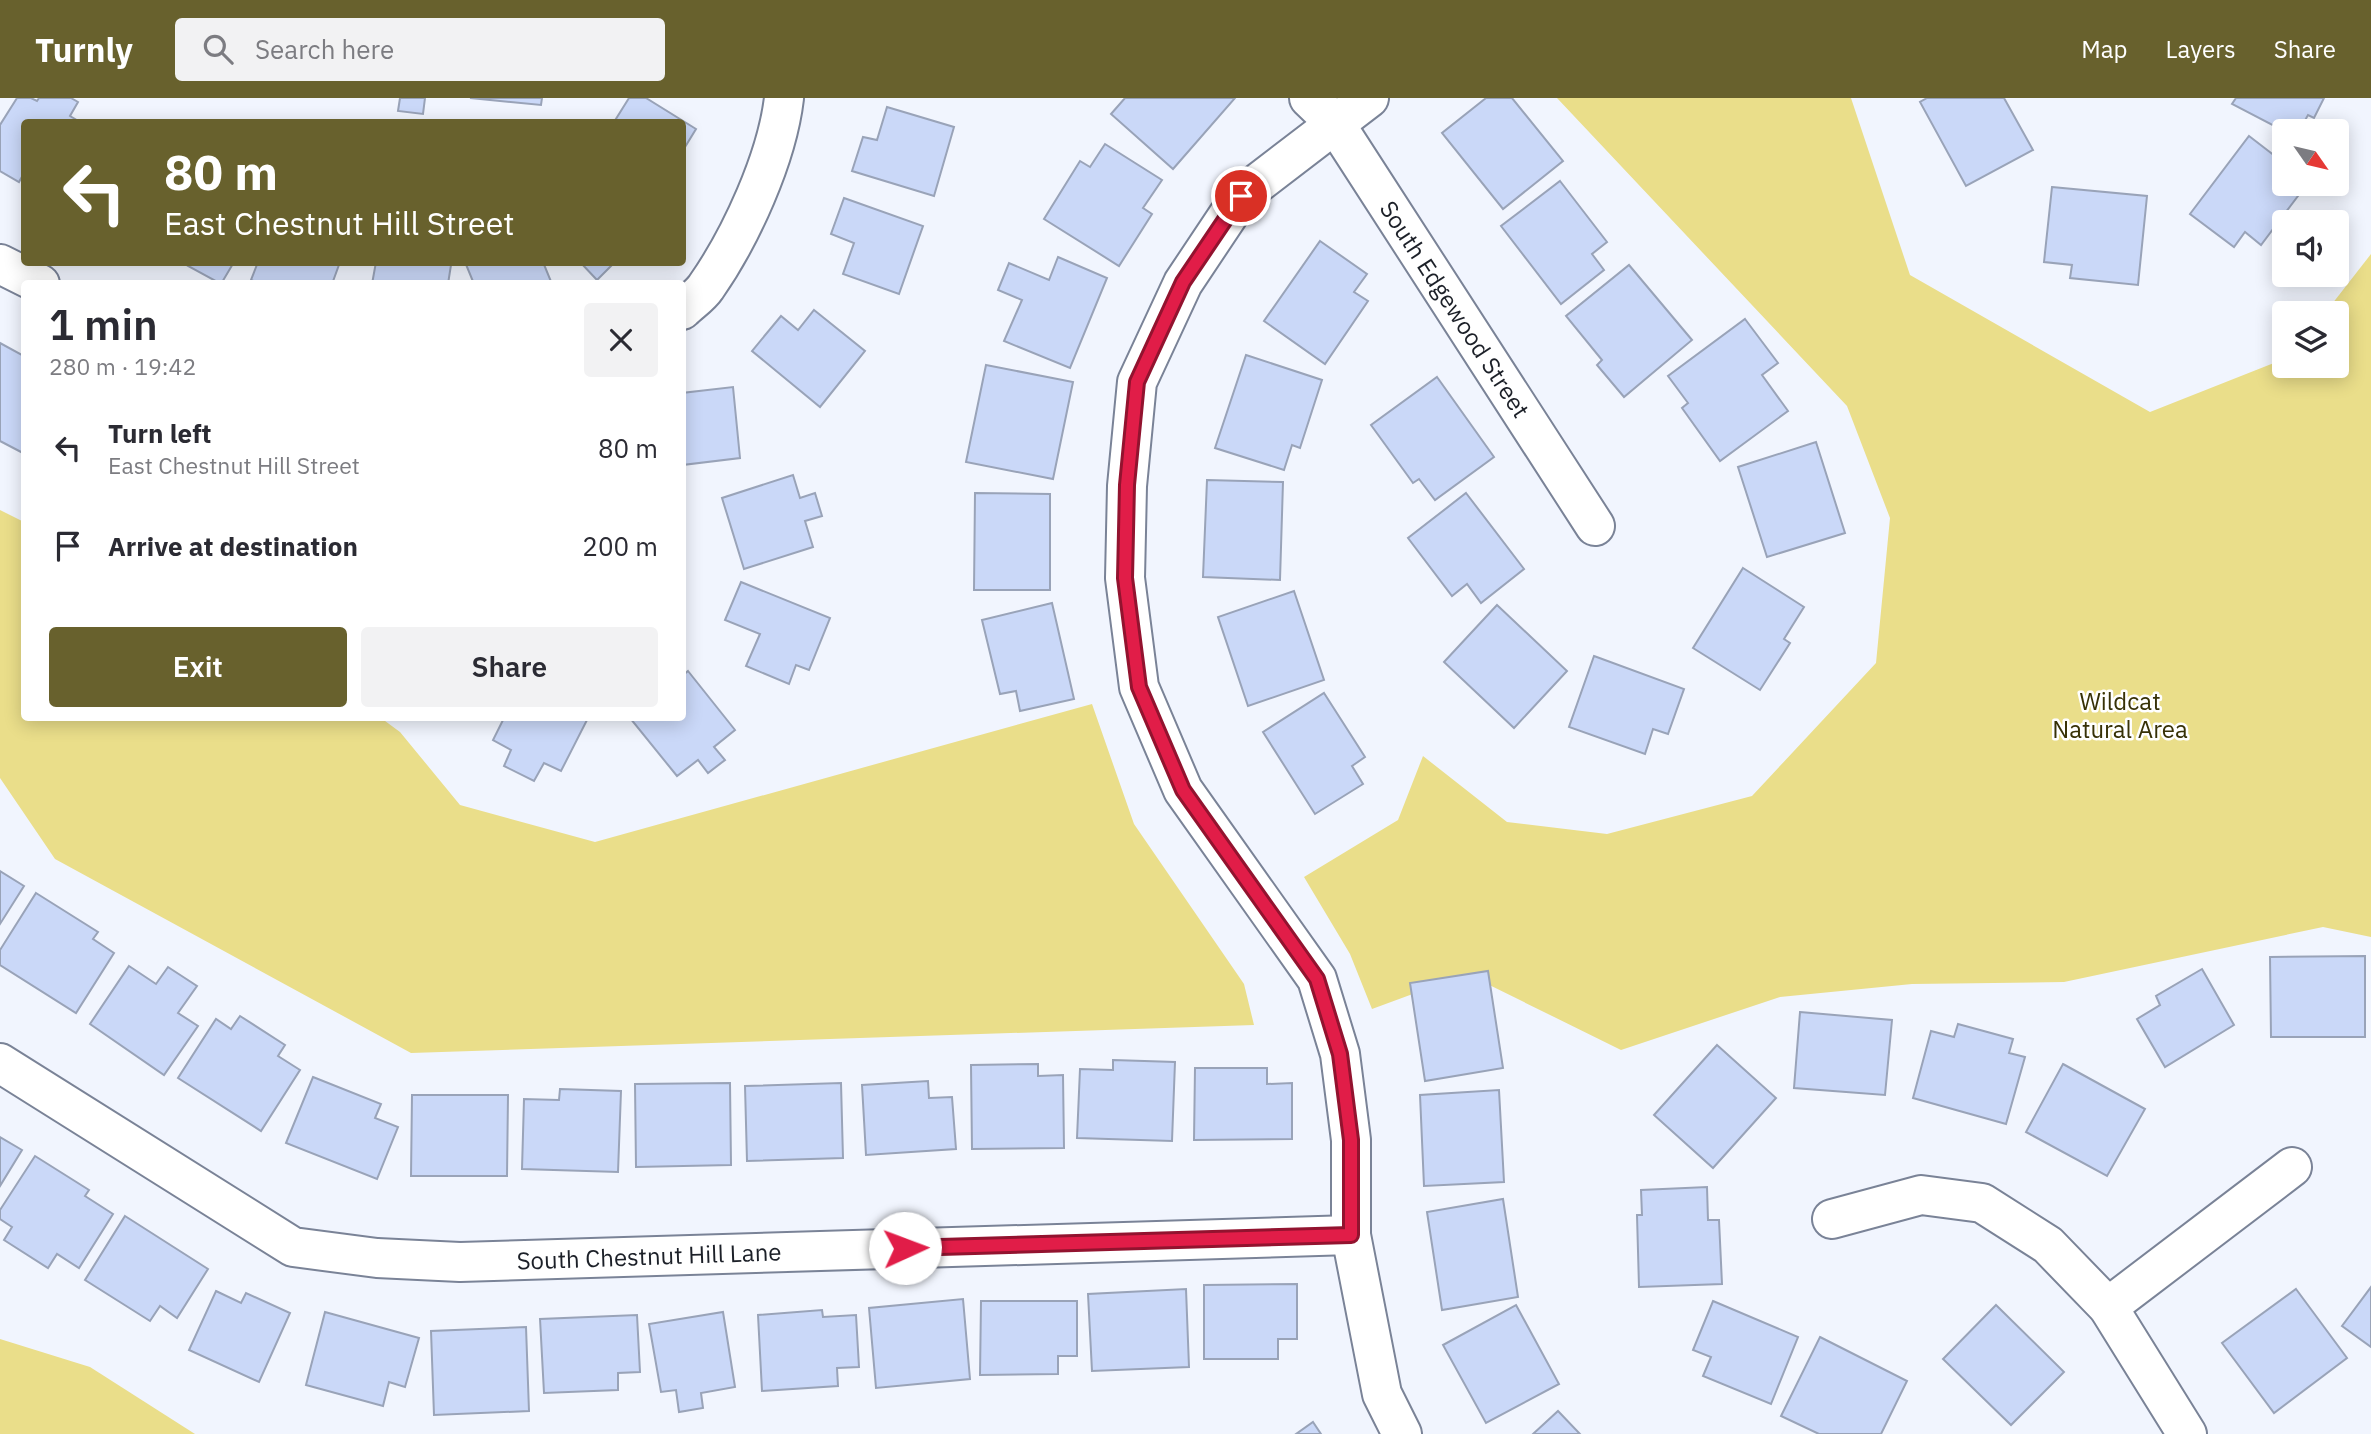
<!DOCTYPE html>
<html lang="en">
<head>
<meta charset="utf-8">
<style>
	:root { --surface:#fff; --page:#f2f2f3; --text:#2b2b33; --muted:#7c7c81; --accent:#68612d }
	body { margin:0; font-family:"IBM Plex Sans",sans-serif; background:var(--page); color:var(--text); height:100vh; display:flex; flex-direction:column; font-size:26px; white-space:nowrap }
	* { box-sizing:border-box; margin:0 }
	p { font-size:23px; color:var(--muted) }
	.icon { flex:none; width:38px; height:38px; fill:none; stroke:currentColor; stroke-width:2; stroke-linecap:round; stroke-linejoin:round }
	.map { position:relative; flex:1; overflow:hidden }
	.side { position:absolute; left:21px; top:182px; width:665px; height:441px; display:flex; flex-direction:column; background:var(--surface); border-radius:7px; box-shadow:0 4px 18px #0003 }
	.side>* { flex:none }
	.hud { position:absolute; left:21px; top:21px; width:665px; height:147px; border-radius:7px; box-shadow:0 4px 18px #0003; background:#68612d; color:#fff; overflow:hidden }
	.needle { width:46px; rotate:124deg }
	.buttons { position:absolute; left:2272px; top:21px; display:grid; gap:14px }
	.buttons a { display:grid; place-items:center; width:77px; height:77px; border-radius:7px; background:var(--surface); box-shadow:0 4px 18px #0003; font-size:35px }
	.pin { position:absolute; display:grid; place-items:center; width:60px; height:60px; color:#fff; margin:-30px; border:4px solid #fff; border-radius:50%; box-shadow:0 2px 7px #0007 }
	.me { position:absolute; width:77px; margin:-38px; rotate:88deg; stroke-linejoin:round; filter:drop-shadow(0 0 5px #0008) }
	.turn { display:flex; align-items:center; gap:24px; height:147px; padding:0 28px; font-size:32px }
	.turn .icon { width:91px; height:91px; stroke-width:2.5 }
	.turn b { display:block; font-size:49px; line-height:60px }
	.round { display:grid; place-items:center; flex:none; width:74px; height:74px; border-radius:7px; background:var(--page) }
	.summary { display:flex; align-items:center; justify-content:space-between; height:119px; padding:0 28px }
	h1 { font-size:42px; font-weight:600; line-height:52px }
	.button { display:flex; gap:14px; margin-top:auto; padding:14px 28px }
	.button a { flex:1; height:80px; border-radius:7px; background:var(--accent); color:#fff; font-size:28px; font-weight:600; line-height:80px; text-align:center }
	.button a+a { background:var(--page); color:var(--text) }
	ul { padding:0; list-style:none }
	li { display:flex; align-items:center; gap:21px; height:98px; padding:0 28px }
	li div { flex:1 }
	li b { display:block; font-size:26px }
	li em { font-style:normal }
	header { display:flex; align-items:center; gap:42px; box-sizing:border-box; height:98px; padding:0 35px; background:var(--accent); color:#fff }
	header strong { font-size:33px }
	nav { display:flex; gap:38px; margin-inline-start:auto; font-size:24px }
	.search { width:490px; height:63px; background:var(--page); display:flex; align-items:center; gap:18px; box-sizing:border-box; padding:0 24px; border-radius:7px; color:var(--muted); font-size:26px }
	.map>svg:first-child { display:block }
	.green { fill:#eade8a }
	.building { fill:#cad8f8; stroke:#99a3b8; stroke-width:2 }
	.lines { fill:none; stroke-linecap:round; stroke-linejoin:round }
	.minor-casing { stroke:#7a8397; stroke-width:42 }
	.minor { stroke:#fff; stroke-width:38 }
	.route-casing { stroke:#92132f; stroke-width:18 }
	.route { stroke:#e11d48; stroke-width:12 }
	.labels { text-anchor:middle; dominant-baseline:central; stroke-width:5; stroke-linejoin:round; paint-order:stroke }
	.street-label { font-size:24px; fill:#1c2028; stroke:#fff }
	.park-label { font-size:24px; fill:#373106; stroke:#fff }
</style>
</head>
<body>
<header>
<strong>Turnly</strong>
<div class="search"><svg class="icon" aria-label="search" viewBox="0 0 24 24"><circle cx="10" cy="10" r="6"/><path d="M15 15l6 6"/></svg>Search here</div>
<nav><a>Map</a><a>Layers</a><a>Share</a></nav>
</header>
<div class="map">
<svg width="2371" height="1336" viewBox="0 0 2371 1336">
	<rect width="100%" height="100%" fill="#f1f5fe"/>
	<g class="green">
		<polygon points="1557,0 1851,0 1910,177 2150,314 2284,261 2284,268 2336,268 2336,215 2325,215 2371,156 2371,839 2323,829 2064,884 1912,886 1780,899 1621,952 1467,876 1372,911 1350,856 1304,779 1398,722 1423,658 1507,724 1607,736 1752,698 1876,565 1890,420 1847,308"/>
		<polygon points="0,412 24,424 24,620 381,620 400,634 460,707 595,744 1092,606 1134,726 1244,886 1254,927 411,955 55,761 0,680"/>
		<polygon points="0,1241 90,1269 195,1336 0,1336"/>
	</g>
	<g class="building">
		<polygon points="17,0 31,0 37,3 39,0 71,0 78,4 70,18 80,24 24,24 24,75 19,84 0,73 0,27"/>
		<polygon points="400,0 425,0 423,16 398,13"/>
		<polygon points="470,0 542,0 541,7"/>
		<polygon points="629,0 646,0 696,31 682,54 682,24 614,24"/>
		<polygon points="1125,0 1235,0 1173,71 1111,16"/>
		<polygon points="1486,0 1512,0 1563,63 1503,111 1442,35"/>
		<polygon points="1927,0 2004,0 2033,52 1966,88 1920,4"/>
		<polygon points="2236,0 2324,0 2314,20 2308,17 2299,33 2284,33 2232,6"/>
		<polygon points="887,9 954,29 934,98 852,73 863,39 877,42"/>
		<polygon points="2249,38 2284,65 2284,86 2307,86 2261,147 2245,134 2234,149 2190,116"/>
		<polygon points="1105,46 1162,82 1143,110 1152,116 1119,168 1044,121 1080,63 1090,69"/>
		<polygon points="1560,83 1607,144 1592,156 1604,172 1561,206 1501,128"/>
		<polygon points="2052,89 2147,98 2138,187 2070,180 2072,167 2044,164"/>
		<polygon points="844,100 923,128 899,196 843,176 854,145 831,136"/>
		<polygon points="1320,143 1367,176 1354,194 1368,203 1325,266 1264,223"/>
		<polygon points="1058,159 1107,180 1070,270 1004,243 1022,202 998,192 1009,165 1049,182"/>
		<polygon points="191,164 234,164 221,186 188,168"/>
		<polygon points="258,164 340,164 332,186 261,186 251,182"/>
		<polygon points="376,164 437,164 451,167 448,186 372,186"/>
		<polygon points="465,164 543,164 552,186 474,186"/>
		<polygon points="580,164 615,164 597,182"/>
		<polygon points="1629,167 1692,242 1624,299 1597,267 1602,262 1566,218"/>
		<polygon points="814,212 865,253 820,309 752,253 781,218 798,232"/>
		<polygon points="1745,221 1778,265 1762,277 1788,313 1720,363 1682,310 1688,305 1668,278"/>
		<polygon points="0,245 24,258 23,355 0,343"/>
		<polygon points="1246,257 1322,282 1300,350 1292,347 1284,372 1215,350"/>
		<polygon points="986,267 1073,284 1053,381 966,364"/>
		<polygon points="1437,279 1494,359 1435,402 1419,381 1413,385 1371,327"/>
		<polygon points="733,289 740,360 682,367 682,295"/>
		<polygon points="1816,344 1845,435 1767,459 1738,369"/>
		<polygon points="793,377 800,400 815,395 822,418 805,423 813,449 744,471 722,400"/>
		<polygon points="1207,382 1283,384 1280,482 1203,479"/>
		<polygon points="975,395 1050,396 1050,492 974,492"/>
		<polygon points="1466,395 1524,471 1481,505 1467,486 1452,498 1408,440"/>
		<polygon points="1743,470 1804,509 1784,541 1790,545 1760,592 1693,550"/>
		<polygon points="741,484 830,520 809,572 796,567 789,586 746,568 760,536 725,522"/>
		<polygon points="1294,493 1324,582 1248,608 1218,519"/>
		<polygon points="1052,505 1074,601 1020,613 1016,593 1000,596 982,522"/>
		<polygon points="1497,507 1567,573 1514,630 1444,564"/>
		<polygon points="1594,558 1684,591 1668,636 1653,631 1645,656 1569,629"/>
		<polygon points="688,573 735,632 714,649 725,662 708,675 698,662 677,678 630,620 682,620 682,578"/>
		<polygon points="1324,595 1365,659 1352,668 1363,686 1315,716 1263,634"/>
		<polygon points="504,620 588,620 561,673 544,665 534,683 504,668 511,652 493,642"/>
		<polygon points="0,773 24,788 0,826"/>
		<polygon points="36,795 98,834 93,841 114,855 76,915 0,867 0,852"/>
		<polygon points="2365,858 2365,939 2271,939 2270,859"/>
		<polygon points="129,868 156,886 168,869 197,888 178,915 198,928 164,977 90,926"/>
		<polygon points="2202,871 2234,927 2165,969 2137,921 2160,907 2156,898"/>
		<polygon points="1488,873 1503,970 1425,983 1410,885"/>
		<polygon points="1800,914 1892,922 1885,997 1794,990"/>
		<polygon points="240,918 285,947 278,958 300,972 261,1033 178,980 216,921 231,931"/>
		<polygon points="1958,926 2013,941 2009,955 2025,959 2006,1026 1913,1000 1931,933 1954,939"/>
		<polygon points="1717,947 1776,1000 1713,1070 1654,1017"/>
		<polygon points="1113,962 1175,964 1172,1043 1077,1040 1080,971 1113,972"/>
		<polygon points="1038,966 1038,978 1063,977 1064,1050 972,1051 971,967"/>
		<polygon points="2063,966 2145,1011 2107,1078 2026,1034"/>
		<polygon points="1195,970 1267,970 1267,986 1292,985 1292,1041 1194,1042"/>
		<polygon points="313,979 381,1006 375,1020 398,1029 377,1081 286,1045"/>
		<polygon points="928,983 929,1000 952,999 956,1051 866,1057 862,987"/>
		<polygon points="730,985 731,1067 636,1069 635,986"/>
		<polygon points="841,985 843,1060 747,1063 745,988"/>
		<polygon points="560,991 621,993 618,1074 522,1071 524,1001 559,1002"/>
		<polygon points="1499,992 1504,1084 1424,1088 1420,997"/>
		<polygon points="412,997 508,997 507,1078 411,1078"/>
		<polygon points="0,1039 22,1052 0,1088"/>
		<polygon points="35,1058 89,1092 85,1098 113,1116 79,1170 57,1156 48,1170 4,1142 12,1129 0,1121 0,1112"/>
		<polygon points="1707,1089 1708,1122 1719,1122 1722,1186 1639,1189 1637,1117 1642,1117 1641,1092"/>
		<polygon points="1503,1101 1518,1199 1442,1212 1427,1114"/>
		<polygon points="125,1118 208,1171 177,1220 160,1208 150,1223 85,1182"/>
		<polygon points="1297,1186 1297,1241 1278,1241 1278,1261 1204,1261 1204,1187"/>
		<polygon points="2371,1189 2371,1249 2342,1228"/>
		<polygon points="1186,1191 1189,1269 1092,1273 1088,1196"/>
		<polygon points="2296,1191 2347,1260 2274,1315 2222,1245"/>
		<polygon points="216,1193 241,1205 246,1195 290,1215 259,1284 189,1252"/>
		<polygon points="963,1201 970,1281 876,1290 869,1210"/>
		<polygon points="981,1203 1077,1203 1077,1258 1058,1258 1058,1276 980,1277"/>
		<polygon points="1713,1203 1798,1239 1771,1306 1703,1278 1711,1259 1693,1252"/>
		<polygon points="1516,1207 1559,1286 1486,1325 1443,1247"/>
		<polygon points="1996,1207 2064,1274 2011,1327 1943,1261"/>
		<polygon points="822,1212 823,1219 856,1217 859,1269 837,1270 838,1288 762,1293 758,1217"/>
		<polygon points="325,1214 419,1240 405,1289 389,1284 383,1308 306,1287"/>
		<polygon points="723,1214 735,1289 701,1295 703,1310 679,1314 676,1292 661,1294 649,1226"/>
		<polygon points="637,1217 640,1274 618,1275 618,1292 544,1295 540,1221"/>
		<polygon points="526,1229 529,1313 434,1317 431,1233"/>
		<polygon points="1820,1239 1907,1283 1881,1336 1819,1336 1781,1318"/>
		<polygon points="1558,1313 1580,1336 1533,1336"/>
		<polygon points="1313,1324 1321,1336 1296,1336"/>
	</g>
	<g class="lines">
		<g class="minor-casing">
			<g id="minor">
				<polyline points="1309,0 1334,24 1595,428"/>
				<polyline points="1369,0 1241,98 1183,185 1137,284 1127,388 1125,480 1139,589 1183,692 1317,881 1340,956 1351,1042 1351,1137 1382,1296 1402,1336"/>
				<polyline points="0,166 40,186"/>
				<path d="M682 212C690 204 700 198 706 189 741 139 777 60 784 0"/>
				<polyline points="0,965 293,1149 377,1160 460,1164 1351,1137"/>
				<polyline points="1832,1121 1921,1097 1982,1105 2048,1147 2108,1209 2187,1336"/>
				<polyline points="2108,1209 2292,1069"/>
			</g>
		</g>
		<use href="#minor" class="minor"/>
	</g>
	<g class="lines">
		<g class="route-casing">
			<polyline id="route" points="905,1150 1351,1137 1351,1042 1340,956 1317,881 1183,692 1139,589 1125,480 1127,387 1137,284 1183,184 1241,98"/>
		</g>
		<use href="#route" class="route"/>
	</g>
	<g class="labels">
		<g class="street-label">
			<text transform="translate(1455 211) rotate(57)">South Edgewood Street</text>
			<text transform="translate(649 1158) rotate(-2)">South Chestnut Hill Lane</text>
		</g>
		<g class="park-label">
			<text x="2120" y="603">Wildcat<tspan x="2120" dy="28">Natural Area</tspan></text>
		</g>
	</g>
</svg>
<div class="buttons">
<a><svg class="needle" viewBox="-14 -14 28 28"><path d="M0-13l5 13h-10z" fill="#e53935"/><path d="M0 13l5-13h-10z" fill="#7c7c81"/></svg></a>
<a><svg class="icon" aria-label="sound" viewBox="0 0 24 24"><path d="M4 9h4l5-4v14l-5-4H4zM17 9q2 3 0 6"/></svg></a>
<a><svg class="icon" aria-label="layers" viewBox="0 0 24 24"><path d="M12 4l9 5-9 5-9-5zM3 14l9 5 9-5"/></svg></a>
</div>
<div class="pin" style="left:1241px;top:98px;background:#d93025"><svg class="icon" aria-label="arrive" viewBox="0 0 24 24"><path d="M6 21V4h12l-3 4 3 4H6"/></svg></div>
<svg class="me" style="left:905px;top:1150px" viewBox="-20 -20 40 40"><circle r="19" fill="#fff"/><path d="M0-13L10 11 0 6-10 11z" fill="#e11d48"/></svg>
<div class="hud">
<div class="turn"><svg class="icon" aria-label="left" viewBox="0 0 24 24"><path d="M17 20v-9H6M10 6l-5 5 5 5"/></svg><div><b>80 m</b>East Chestnut Hill Street</div></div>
</div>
<section class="side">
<div class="summary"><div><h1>1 min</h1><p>280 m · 19:42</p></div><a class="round"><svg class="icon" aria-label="close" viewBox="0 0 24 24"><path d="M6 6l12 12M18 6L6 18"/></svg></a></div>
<ul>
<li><svg class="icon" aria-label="left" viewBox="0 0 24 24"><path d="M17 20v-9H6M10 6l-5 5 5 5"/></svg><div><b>Turn left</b><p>East Chestnut Hill Street</p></div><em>80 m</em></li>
<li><svg class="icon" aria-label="arrive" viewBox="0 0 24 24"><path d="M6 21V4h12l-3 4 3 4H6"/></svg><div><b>Arrive at destination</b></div><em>200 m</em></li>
</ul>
<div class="button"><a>Exit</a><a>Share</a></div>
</section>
</div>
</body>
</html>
